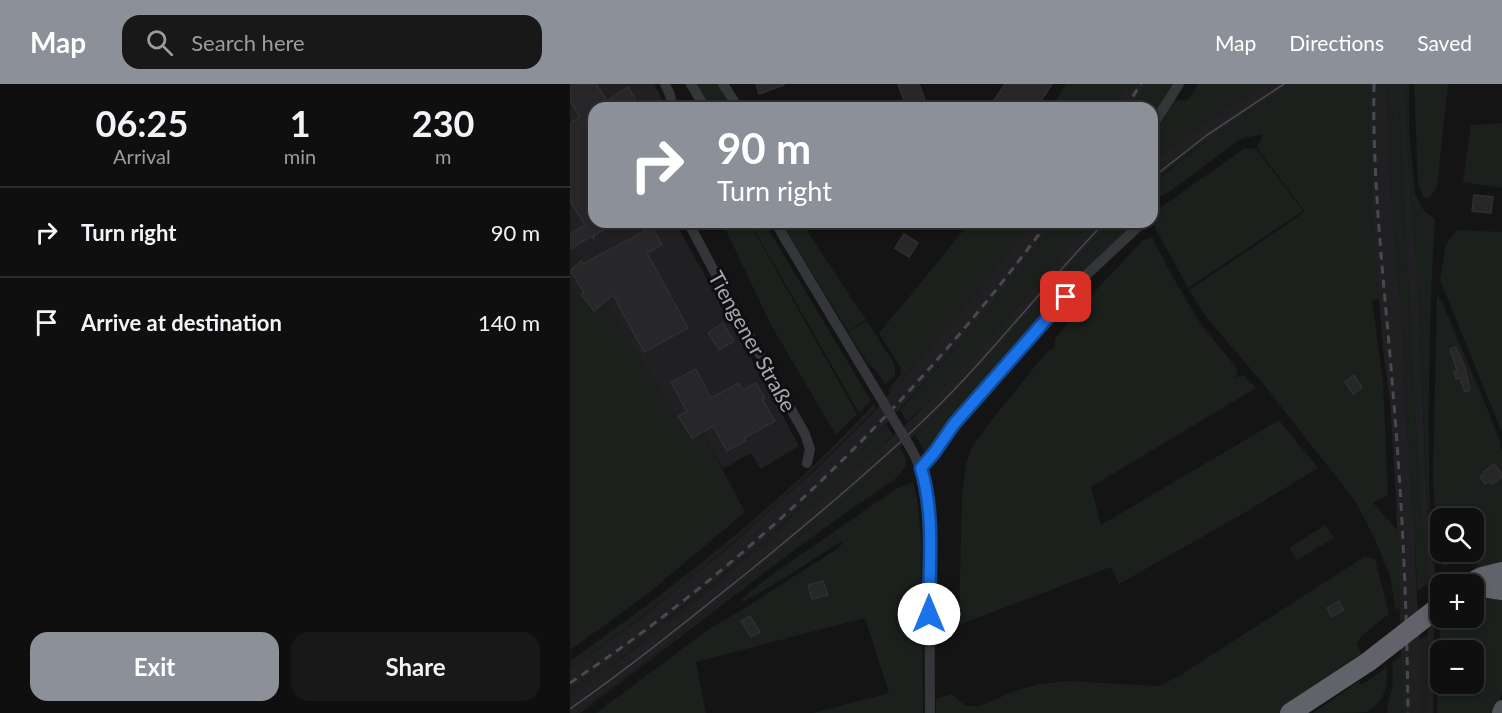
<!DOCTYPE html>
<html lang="en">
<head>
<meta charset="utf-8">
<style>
	:root { --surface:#0f0f10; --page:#181819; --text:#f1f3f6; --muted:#9b9c9f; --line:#2f2f30; --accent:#8c9099 }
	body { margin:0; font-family:Lato,sans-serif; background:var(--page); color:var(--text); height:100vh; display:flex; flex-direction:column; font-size:22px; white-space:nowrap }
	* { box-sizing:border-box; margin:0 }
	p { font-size:20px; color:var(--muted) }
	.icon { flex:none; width:33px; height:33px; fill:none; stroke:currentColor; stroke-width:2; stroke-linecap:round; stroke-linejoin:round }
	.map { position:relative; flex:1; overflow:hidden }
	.drawer { display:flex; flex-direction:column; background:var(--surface); width:570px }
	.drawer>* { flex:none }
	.top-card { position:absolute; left:18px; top:18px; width:570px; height:126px; border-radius:18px; box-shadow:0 3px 9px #0003,0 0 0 2px var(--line); background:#8c9099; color:#fff; overflow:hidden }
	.buttons { position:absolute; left:860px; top:424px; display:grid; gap:12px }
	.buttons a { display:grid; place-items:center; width:54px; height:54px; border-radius:12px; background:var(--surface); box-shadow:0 3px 9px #0003,0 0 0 2px var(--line); font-size:30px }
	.pin { position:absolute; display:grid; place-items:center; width:51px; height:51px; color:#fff; margin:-26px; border-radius:12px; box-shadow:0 3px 9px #0006 }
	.me { position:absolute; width:66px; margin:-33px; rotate:0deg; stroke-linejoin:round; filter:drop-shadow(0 0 4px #0008) }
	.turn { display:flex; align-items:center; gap:21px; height:126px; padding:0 30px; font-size:27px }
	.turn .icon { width:78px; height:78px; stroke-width:2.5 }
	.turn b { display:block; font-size:42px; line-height:51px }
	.eta { display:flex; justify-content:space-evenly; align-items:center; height:102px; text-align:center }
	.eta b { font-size:36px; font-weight:700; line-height:42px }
	.cta { display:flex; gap:12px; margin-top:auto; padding:12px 30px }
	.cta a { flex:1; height:69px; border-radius:18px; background:var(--accent); color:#fff; font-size:24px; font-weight:700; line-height:69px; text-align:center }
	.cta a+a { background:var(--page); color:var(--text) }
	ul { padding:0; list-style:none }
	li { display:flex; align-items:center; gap:18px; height:90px; padding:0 30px; border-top:2px solid var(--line) }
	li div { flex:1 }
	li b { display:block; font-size:22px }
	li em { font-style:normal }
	header { display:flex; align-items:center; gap:36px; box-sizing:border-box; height:84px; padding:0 30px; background:var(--accent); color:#fff }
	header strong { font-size:28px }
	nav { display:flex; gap:33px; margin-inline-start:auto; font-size:21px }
	.search { width:420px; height:54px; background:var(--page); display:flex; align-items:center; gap:15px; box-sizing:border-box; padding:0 21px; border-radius:18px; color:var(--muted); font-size:22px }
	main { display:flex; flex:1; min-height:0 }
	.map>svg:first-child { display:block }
	.built { fill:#202022 }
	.green { fill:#1b201c; fill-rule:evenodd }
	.building { fill:#272729; stroke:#2f2e31; stroke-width:1.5 }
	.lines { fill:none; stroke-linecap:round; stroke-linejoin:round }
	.street { stroke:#35363a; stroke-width:10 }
	.primary { stroke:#525259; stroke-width:16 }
	.highway { stroke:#62636a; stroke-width:20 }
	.tram { stroke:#49494f; stroke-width:1.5 }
	.rail { stroke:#49494f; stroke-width:3; stroke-dasharray:8 6; stroke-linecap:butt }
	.street-bridge { stroke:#35363a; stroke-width:10 }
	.highway-bridge { stroke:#62636a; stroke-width:20 }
	.route-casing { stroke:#114b97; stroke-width:15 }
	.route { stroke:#1a73e8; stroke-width:10 }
	.labels { text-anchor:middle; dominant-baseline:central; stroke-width:6; stroke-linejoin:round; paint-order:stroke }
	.street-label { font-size:21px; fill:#a7aab4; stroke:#0f0f10 }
</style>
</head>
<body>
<header>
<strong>Map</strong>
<div class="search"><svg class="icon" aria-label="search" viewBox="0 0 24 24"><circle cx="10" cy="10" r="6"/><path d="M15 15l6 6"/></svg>Search here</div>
<nav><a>Map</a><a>Directions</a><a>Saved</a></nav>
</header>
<main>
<section class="drawer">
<div class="eta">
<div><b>06:25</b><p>Arrival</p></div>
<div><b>1</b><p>min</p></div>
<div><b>230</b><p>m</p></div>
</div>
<ul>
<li><svg class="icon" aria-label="right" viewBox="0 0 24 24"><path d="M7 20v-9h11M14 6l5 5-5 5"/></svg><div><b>Turn right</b></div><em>90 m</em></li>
<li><svg class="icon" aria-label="arrive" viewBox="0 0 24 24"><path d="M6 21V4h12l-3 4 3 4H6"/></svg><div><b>Arrive at destination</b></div><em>140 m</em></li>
</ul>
<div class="cta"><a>Exit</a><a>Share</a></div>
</section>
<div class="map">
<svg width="932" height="629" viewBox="0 0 932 629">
	<rect width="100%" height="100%" fill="#141415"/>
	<g class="built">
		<polygon points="0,0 84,0 89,9 95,24 24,24 24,138 105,138 203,313 229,362 191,385 181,369 153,385 134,351 122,357 4,166 0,167"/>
		<polygon points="556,0 576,0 562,24 542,24"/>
		<polygon points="695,0 723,0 683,25 627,63 601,83 583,100 582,79 628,44"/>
		<polygon points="798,0 816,0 821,109 833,252 835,315 845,451 846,499 850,556 851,629 833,629 826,413 820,317 813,265 802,127"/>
		<polygon points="828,0 835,0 839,89 848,200 857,424 865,487 863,629 856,629 859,499 850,422"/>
		<polygon points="462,138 484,138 437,202 380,269 316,340 268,388 193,457 145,497 59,564 0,605 0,586 69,536 157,465 245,386 301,331 401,216"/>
		<polygon points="520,138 541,138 493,190 417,277 354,342 268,420 72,580 6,629 0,629 0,612 56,572 135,510 285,386 343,334 427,247"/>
	</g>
	<g class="green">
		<polygon points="126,0 147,0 162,24 141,24"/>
		<polygon points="496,0 556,0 542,24 481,24"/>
		<polygon points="576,0 605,0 582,36 582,24 562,24"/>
		<path d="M628 0H695L628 44 582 79V48L602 17C607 15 612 17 616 16 622 14 625 4 628 0Z"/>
		<path d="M723 0H799L802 127 810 215 802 216 813 299 818 411 803 419 828 447 830 523 826 526 820 492 805 455 785 417 691 297 636 233 619 206 735 128 687 64 693 50 671 55 596 110 586 114 583 112V100C626 61 674 31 723 0Z"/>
		<polygon points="816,0 828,0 850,422 859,499 847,507 845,451 835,315 833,252 821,109"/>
		<path d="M835 0H839V46L845 110 854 127 862 132 865 136C858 238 858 340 860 442H858L848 200 839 89Z"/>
		<polygon points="844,0 878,0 867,102 861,112 857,115 853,112 848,99"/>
		<polygon points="932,39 932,104 893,98 901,41"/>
		<polygon points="675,64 686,65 733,127 618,204 583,140 587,126"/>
		<polygon points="152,138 179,138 287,330 266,351 201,241"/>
		<polygon points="180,138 194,138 301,317 289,329"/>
		<polygon points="211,138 231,138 296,236 278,247"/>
		<polygon points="399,138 462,138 401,216 320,309 318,306 330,291 331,284 310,251 310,248 389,152"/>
		<polygon points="484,138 520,138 427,247 370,307 337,338 330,326 380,269 437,202"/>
		<polygon points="541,138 568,138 358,369 356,370 345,351 417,277 493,190"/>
		<polygon points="887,146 932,148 932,348 870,196 876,160"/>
		<polygon points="582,153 604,195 630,239 668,286 665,294 674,291 686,304 521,403 531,441 709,336 748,384 669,432 549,500 541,483 389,541 392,410 396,381 401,365 417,342 475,270 485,263 485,255 517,216 573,156"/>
		<polygon points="4,165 122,357 134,351 175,428 75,512 0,566 0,167"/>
		<polygon points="867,211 872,218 912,312 931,360 930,361 932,367 932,481 887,501 887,499 908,481 896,468 903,468 903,435 870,435 870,468 894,468 875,483 871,480 866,449 863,396"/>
		<polygon points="297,237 325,281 325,292 315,300 303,283 299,281 278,248"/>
		<path d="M304 320 306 324C212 421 110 508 0 586V577C108 501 214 417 304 320Z"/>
		<path d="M316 340 323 351C283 391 238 426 195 461 131 513 68 565 0 612V605C66 559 132 511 193 457 235 420 276 380 316 340Z"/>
		<path d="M330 364C341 380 336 384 324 396 215 468 115 552 10 629H6L72 580 268 420Z"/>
		<polygon points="343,398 347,415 351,452 353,629 243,629 319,609 295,534 126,578 136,629 26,629 136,547 175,524 268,464 273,459 272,457 213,495 173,518 171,515 176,511 207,487 326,405"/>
		<polygon points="755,441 764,454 727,476 719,464"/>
		<polygon points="794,473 805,475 819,530 795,549 786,559 794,575 711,629 366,629 366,615 382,610 395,622 410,622 445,607 470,600 498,597 589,602 609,592"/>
		<path d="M921 513 932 514V608L924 629H867L870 539 876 534H903V517ZM870 567H903V600H870Z"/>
		<polygon points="858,551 856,629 851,629 850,556"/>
		<path d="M832 572 833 629H817C817 620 820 613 822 604 823 595 823 587 822 578Z"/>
		<path d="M817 583C818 601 815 619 796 628 789 629 754 629 743 629L789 597 791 601Z"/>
	</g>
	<g class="building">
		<polygon points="0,0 26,0 37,17 58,3 71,24 24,24 24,138 49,138 24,151 24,155 22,152 0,165 0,150 15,141 0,117 0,39 10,33 0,17"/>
		<polygon points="186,0 214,0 214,1 189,10"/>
		<polygon points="328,0 349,0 358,24 337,24"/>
		<polygon points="435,0 482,0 466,24 419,24"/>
		<polygon points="904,111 923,113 921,129 902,127"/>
		<polygon points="82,143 92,161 77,169 118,244 74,268 43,211 24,227 11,210 14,208 6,197 7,196 0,187 11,177 13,180"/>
		<polygon points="334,150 348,159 339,173 325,164"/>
		<polygon points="153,239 164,257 149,266 138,249"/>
		<polygon points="886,263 895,284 900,306 895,308 890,294 886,295 884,287 887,286 880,265"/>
		<polygon points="126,285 141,314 169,299 173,306 186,299 195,314 192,315 205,337 174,354 176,357 157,367 143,342 122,354 108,332 117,328 101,298"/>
		<polygon points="784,291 792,304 783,310 775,298"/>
		<polygon points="924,380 932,390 932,393 922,400 919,397 915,400 910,393 914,390 913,388"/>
		<polygon points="253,497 258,511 242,515 238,501"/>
		<polygon points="769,517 774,526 762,533 757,524"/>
		<polygon points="180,532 190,548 181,553 171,537"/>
	</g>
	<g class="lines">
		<g class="street">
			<polyline points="95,0 100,11 103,24"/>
			<polyline points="121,0 135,24"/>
			<polyline points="153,0 164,17 166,24"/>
			<polyline points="582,42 609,0"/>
			<polyline points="118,138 169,234 235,350 240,365 237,379"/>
			<polyline points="205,138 298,293"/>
			<path d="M339 361C351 381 356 401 359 424L360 629"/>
			<polyline points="351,384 364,369 384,340 512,195 573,138"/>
		</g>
		<polyline class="primary" points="930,629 932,624"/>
		<g class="highway">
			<polyline points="896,501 912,493 932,488"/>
			<polyline points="913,503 932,506"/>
			<polyline points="720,629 798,578"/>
		</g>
		<g class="tram">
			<polyline points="582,94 637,51 714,0"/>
			<path d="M0 625C63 581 123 532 183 484 243 435 302 386 358 332 421 271 474 201 535 138"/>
		</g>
		<g class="rail">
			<path d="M804 0C802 103 815 205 823 308 832 415 837 522 838 629"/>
			<polyline points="555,24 571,0"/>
			<path d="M0 599C25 582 50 565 74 547 226 434 366 291 478 138"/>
		</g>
		<polyline class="street-bridge" points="298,293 339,361"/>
		<polyline class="highway-bridge" points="798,578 870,522"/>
	</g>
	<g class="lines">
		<g class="route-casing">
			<path id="route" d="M359 530C359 481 365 431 351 384L364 369 384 340 496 213"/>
		</g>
		<use href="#route" class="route"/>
	</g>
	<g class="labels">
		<g class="street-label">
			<text transform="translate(183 257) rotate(61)">Tiengener Straße</text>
		</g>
	</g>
</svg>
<div class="buttons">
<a><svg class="icon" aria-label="search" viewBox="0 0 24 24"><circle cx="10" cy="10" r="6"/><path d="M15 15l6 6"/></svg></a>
<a>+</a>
<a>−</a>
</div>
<div class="pin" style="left:496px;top:213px;background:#d93025"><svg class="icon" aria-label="arrive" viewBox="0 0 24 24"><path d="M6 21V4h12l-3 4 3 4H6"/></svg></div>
<svg class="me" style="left:359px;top:530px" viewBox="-20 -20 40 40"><circle r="19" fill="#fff"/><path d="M0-13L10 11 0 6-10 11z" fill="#1a73e8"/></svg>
<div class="top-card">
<div class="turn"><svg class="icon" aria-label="right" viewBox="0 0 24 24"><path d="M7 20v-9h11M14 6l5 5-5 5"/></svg><div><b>90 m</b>Turn right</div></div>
</div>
</div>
</main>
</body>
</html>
